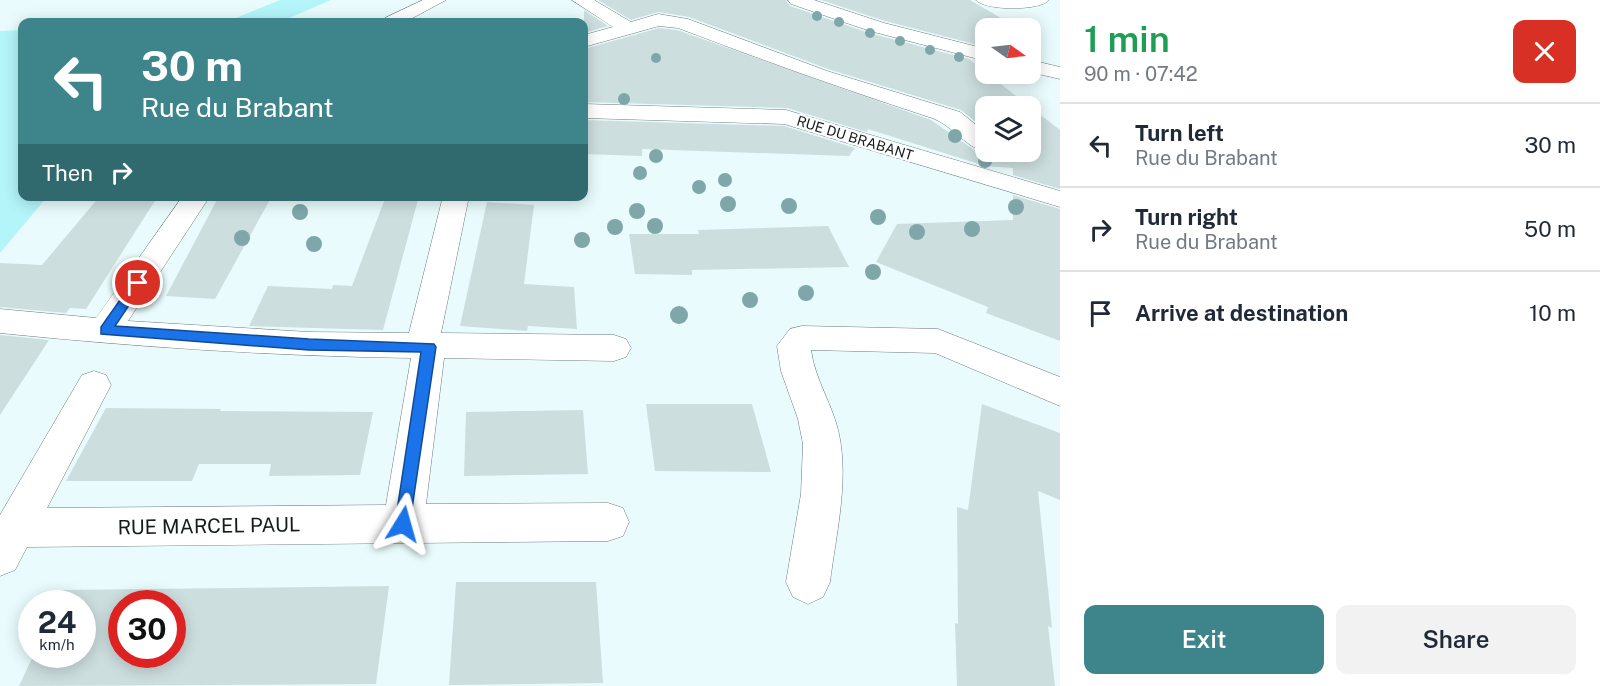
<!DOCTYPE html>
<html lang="en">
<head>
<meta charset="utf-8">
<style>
	:root { --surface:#fff; --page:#f2f2f3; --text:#1f2937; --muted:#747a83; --line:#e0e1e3; --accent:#3d858b }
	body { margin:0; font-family:"Public Sans",sans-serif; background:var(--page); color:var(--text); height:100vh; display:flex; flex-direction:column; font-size:22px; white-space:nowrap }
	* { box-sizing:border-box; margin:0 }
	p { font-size:20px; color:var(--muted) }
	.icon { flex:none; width:33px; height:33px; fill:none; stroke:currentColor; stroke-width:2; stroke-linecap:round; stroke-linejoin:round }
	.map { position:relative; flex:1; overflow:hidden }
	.sheet { display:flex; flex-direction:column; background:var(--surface); width:540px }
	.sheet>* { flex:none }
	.top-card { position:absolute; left:18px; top:18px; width:570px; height:183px; border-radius:12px; box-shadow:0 3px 15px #0003; background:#3d858b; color:#fff; overflow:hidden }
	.needle { width:39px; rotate:104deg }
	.fabs { position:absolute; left:975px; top:18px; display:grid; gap:12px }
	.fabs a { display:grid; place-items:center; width:66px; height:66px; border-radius:12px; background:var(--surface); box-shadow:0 3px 15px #0003; font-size:30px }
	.speed { position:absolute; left:18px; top:590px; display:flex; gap:12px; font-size:30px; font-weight:700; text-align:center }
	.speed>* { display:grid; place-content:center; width:78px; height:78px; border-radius:50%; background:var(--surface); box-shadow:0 3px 15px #0003; line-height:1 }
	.speed small { font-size:15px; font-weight:400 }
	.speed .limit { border:9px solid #d22; background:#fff; color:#111 }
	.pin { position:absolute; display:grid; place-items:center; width:51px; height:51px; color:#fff; margin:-26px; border:3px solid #fff; border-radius:50%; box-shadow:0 2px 6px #0007 }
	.me { position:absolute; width:66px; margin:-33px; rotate:8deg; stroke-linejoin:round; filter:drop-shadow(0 0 4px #0008) }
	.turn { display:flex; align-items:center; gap:21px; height:126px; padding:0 24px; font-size:27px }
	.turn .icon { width:78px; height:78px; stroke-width:2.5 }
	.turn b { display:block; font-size:42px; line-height:51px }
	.then { display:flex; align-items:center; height:57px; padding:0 24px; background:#0003; gap:12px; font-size:22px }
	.round { display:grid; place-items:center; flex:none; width:63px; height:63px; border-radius:12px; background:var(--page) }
	.headline { display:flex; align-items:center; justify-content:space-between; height:102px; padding:0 24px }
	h1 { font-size:36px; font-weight:600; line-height:45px; color:#1e9e55 }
	.cta { display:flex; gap:12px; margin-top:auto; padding:12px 24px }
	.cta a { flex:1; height:69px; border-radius:12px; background:var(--accent); color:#fff; font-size:24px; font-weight:600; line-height:69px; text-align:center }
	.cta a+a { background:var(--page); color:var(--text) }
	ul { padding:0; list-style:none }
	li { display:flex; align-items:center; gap:18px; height:84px; padding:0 24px; border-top:2px solid var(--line) }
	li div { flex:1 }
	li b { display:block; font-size:22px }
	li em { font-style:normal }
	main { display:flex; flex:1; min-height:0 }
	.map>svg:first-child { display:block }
	.green { fill:#b4f5fa }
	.building { fill:#cddedf; fill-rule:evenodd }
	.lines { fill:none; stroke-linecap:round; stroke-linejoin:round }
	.minor-casing { stroke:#6c7b7d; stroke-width:1 }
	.minor { fill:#fff; fill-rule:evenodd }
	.tree { fill:#7fa7aa }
	.route { fill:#1a73e8; stroke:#114b97; stroke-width:1.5 }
	.labels { text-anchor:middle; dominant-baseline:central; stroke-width:4.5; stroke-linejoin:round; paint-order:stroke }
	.far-street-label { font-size:14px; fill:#151b1b; stroke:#fff }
	.near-street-label { font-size:20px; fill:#151b1b; stroke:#fff }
</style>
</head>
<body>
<main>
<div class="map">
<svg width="1060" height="686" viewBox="0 0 1060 686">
	<rect width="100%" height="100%" fill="#e9fbfc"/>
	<g class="green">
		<polygon points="280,0 331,0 280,22 226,22"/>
		<polygon points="22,30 22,196 47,197 0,253 0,31"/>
	</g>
	<g class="building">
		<polygon points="598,0 786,0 790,6 869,33 969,59 1029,106 986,106 986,130 961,110 828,69 689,17 658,12 631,20"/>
		<polygon points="821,0 970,0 1018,28 986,28 986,45 982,46 885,21"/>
		<polygon points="584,10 608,26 584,33"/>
		<polygon points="659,28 677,30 931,120 974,150 986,154 991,152 1030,152 1030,107 1060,130 1060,189 1013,175 1013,168 985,166 868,129 867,132 787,108 584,102 584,49"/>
		<polygon points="584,120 784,126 855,148 849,156 642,149 642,156 584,154"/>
		<polygon points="1013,195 1060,209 1060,341 986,313 988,307 876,262 897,224 1013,220"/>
		<polygon points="100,196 158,196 86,309 70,308 66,313 0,307 0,263 42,265"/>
		<polygon points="219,196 272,196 215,299 166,296"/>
		<polygon points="386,196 419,196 383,330 249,326 268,286 332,289 333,285 352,286"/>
		<polygon points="487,202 534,205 524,284 574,287 577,329 528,326 527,331 460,326"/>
		<polygon points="828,226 849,267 692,270 692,275 635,274 629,234 699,234 698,230"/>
		<polygon points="0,335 49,340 0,415"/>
		<polygon points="646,404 752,404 771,472 655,471"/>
		<polygon points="982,404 1060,433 1060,500 1038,491 1052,628 1048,626 1055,686 957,686 955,623 958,624 957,507 968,510"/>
		<polygon points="106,408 221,409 220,411 373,412 360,475 269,476 271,464 199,464 192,481 66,481"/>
		<polygon points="583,410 588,474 464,476 466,412"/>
		<polygon points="456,582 596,582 603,683 449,685"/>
		<path d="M389 586 376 684 19 686 34 654H82V603H57L63 590ZM122 603H172V654H122Z"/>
	</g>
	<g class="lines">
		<g class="minor-casing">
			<g id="minor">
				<polygon points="423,0 446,0 405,22 383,22 385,18"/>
				<path d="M572 0H594L631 22 658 14 688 19 827 71 960 112 986 133V152H989C971 153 951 124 932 118 846 90 762 60 678 28L659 26 584 47V35L613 27Z"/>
				<polygon points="788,0 814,0 884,23 986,49 986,61 870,31 791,4"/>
				<path d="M976 0H1049C1041 11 984 11 976 0Z"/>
				<polygon points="1030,60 1060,67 1060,79 1030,72"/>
				<polygon points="584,104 786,110 1060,191 1060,207 784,124 584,118"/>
				<path d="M183 196H210L128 321 309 332 409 333 443 196H469L441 333 614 335 626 339 631 348 626 357 614 361 444 358 426 504 608 503 623 508 629 522 623 536 608 541 27 547 15 570 0 576V515L82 375 94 371 106 375 111 385 47 508 386 505 411 358C273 356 137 347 0 333V309L96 318Z"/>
				<path d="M802 326 938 329 1060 377V406L935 353 811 350C815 380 833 405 839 434 849 482 836 534 830 582L823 597 808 604 793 597 786 582 801 494 803 444 798 419 781 371 777 346 790 329Z"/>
			</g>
		</g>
		<use href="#minor" class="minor"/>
	</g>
	<g class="tree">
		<circle cx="817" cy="16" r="5"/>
		<circle cx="839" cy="22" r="5"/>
		<circle cx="870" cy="33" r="5"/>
		<circle cx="900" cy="41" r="5"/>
		<circle cx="930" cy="50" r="5"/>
		<circle cx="959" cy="57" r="5"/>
		<circle cx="656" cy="58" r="5"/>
		<circle cx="624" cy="99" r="6"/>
		<circle cx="955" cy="136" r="7"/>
		<circle cx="656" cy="156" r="7"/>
		<circle cx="985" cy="161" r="7"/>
		<circle cx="640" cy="173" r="7"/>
		<circle cx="725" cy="180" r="7"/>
		<circle cx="699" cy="187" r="7"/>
		<circle cx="728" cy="204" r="8"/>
		<circle cx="789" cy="206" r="8"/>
		<circle cx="1016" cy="207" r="8"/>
		<circle cx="637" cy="211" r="8"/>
		<circle cx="300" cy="212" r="8"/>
		<circle cx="878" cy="217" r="8"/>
		<circle cx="655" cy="226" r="8"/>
		<circle cx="615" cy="227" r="8"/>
		<circle cx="972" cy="229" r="8"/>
		<circle cx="917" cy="232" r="8"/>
		<circle cx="242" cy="238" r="8"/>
		<circle cx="582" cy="240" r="8"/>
		<circle cx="314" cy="244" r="8"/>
		<circle cx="873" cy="272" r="8"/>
		<circle cx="806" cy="293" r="8"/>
		<circle cx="750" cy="300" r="8"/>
		<circle cx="679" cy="315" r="9"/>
	</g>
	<polygon class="route" points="138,278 144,283 115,326 309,339 434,344 436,347 409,529 403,532 397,529 395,524 421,352 309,350 101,334 101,327 134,280"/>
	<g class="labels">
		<g class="far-street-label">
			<text transform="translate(855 138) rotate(17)">RUE DU BRABANT</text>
		</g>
		<g class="near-street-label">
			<text transform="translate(209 526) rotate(-1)">RUE MARCEL PAUL</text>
		</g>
	</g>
</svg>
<div class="fabs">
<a><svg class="needle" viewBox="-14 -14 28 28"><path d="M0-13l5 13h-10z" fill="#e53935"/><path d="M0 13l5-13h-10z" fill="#747a83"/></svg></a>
<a><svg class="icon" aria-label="layers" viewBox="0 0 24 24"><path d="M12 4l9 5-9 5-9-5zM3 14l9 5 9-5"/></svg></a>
</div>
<div class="speed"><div>24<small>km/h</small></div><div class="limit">30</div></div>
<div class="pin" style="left:138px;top:283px;background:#d93025"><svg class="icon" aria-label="arrive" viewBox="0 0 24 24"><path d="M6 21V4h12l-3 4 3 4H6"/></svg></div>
<svg class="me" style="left:403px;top:524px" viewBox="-20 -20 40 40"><path d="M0-17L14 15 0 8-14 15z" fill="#1a73e8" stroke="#fff" stroke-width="4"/></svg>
<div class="top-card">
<div class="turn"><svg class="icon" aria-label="left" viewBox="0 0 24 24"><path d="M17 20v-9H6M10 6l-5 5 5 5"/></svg><div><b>30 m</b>Rue du Brabant</div></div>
<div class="then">Then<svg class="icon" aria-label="right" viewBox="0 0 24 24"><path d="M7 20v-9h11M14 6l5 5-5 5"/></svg></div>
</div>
</div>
<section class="sheet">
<div class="headline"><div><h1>1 min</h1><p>90 m · 07:42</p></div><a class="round" style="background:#d93025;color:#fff"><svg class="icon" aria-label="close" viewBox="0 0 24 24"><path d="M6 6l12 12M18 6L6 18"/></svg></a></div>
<ul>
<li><svg class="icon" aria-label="left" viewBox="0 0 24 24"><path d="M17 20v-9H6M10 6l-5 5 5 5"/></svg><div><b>Turn left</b><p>Rue du Brabant</p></div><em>30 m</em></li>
<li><svg class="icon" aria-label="right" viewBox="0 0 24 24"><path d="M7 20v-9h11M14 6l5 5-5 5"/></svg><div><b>Turn right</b><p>Rue du Brabant</p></div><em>50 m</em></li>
<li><svg class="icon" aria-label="arrive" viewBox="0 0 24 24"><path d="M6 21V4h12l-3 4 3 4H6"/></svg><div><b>Arrive at destination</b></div><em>10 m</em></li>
</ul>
<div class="cta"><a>Exit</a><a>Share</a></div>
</section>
</main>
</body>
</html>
